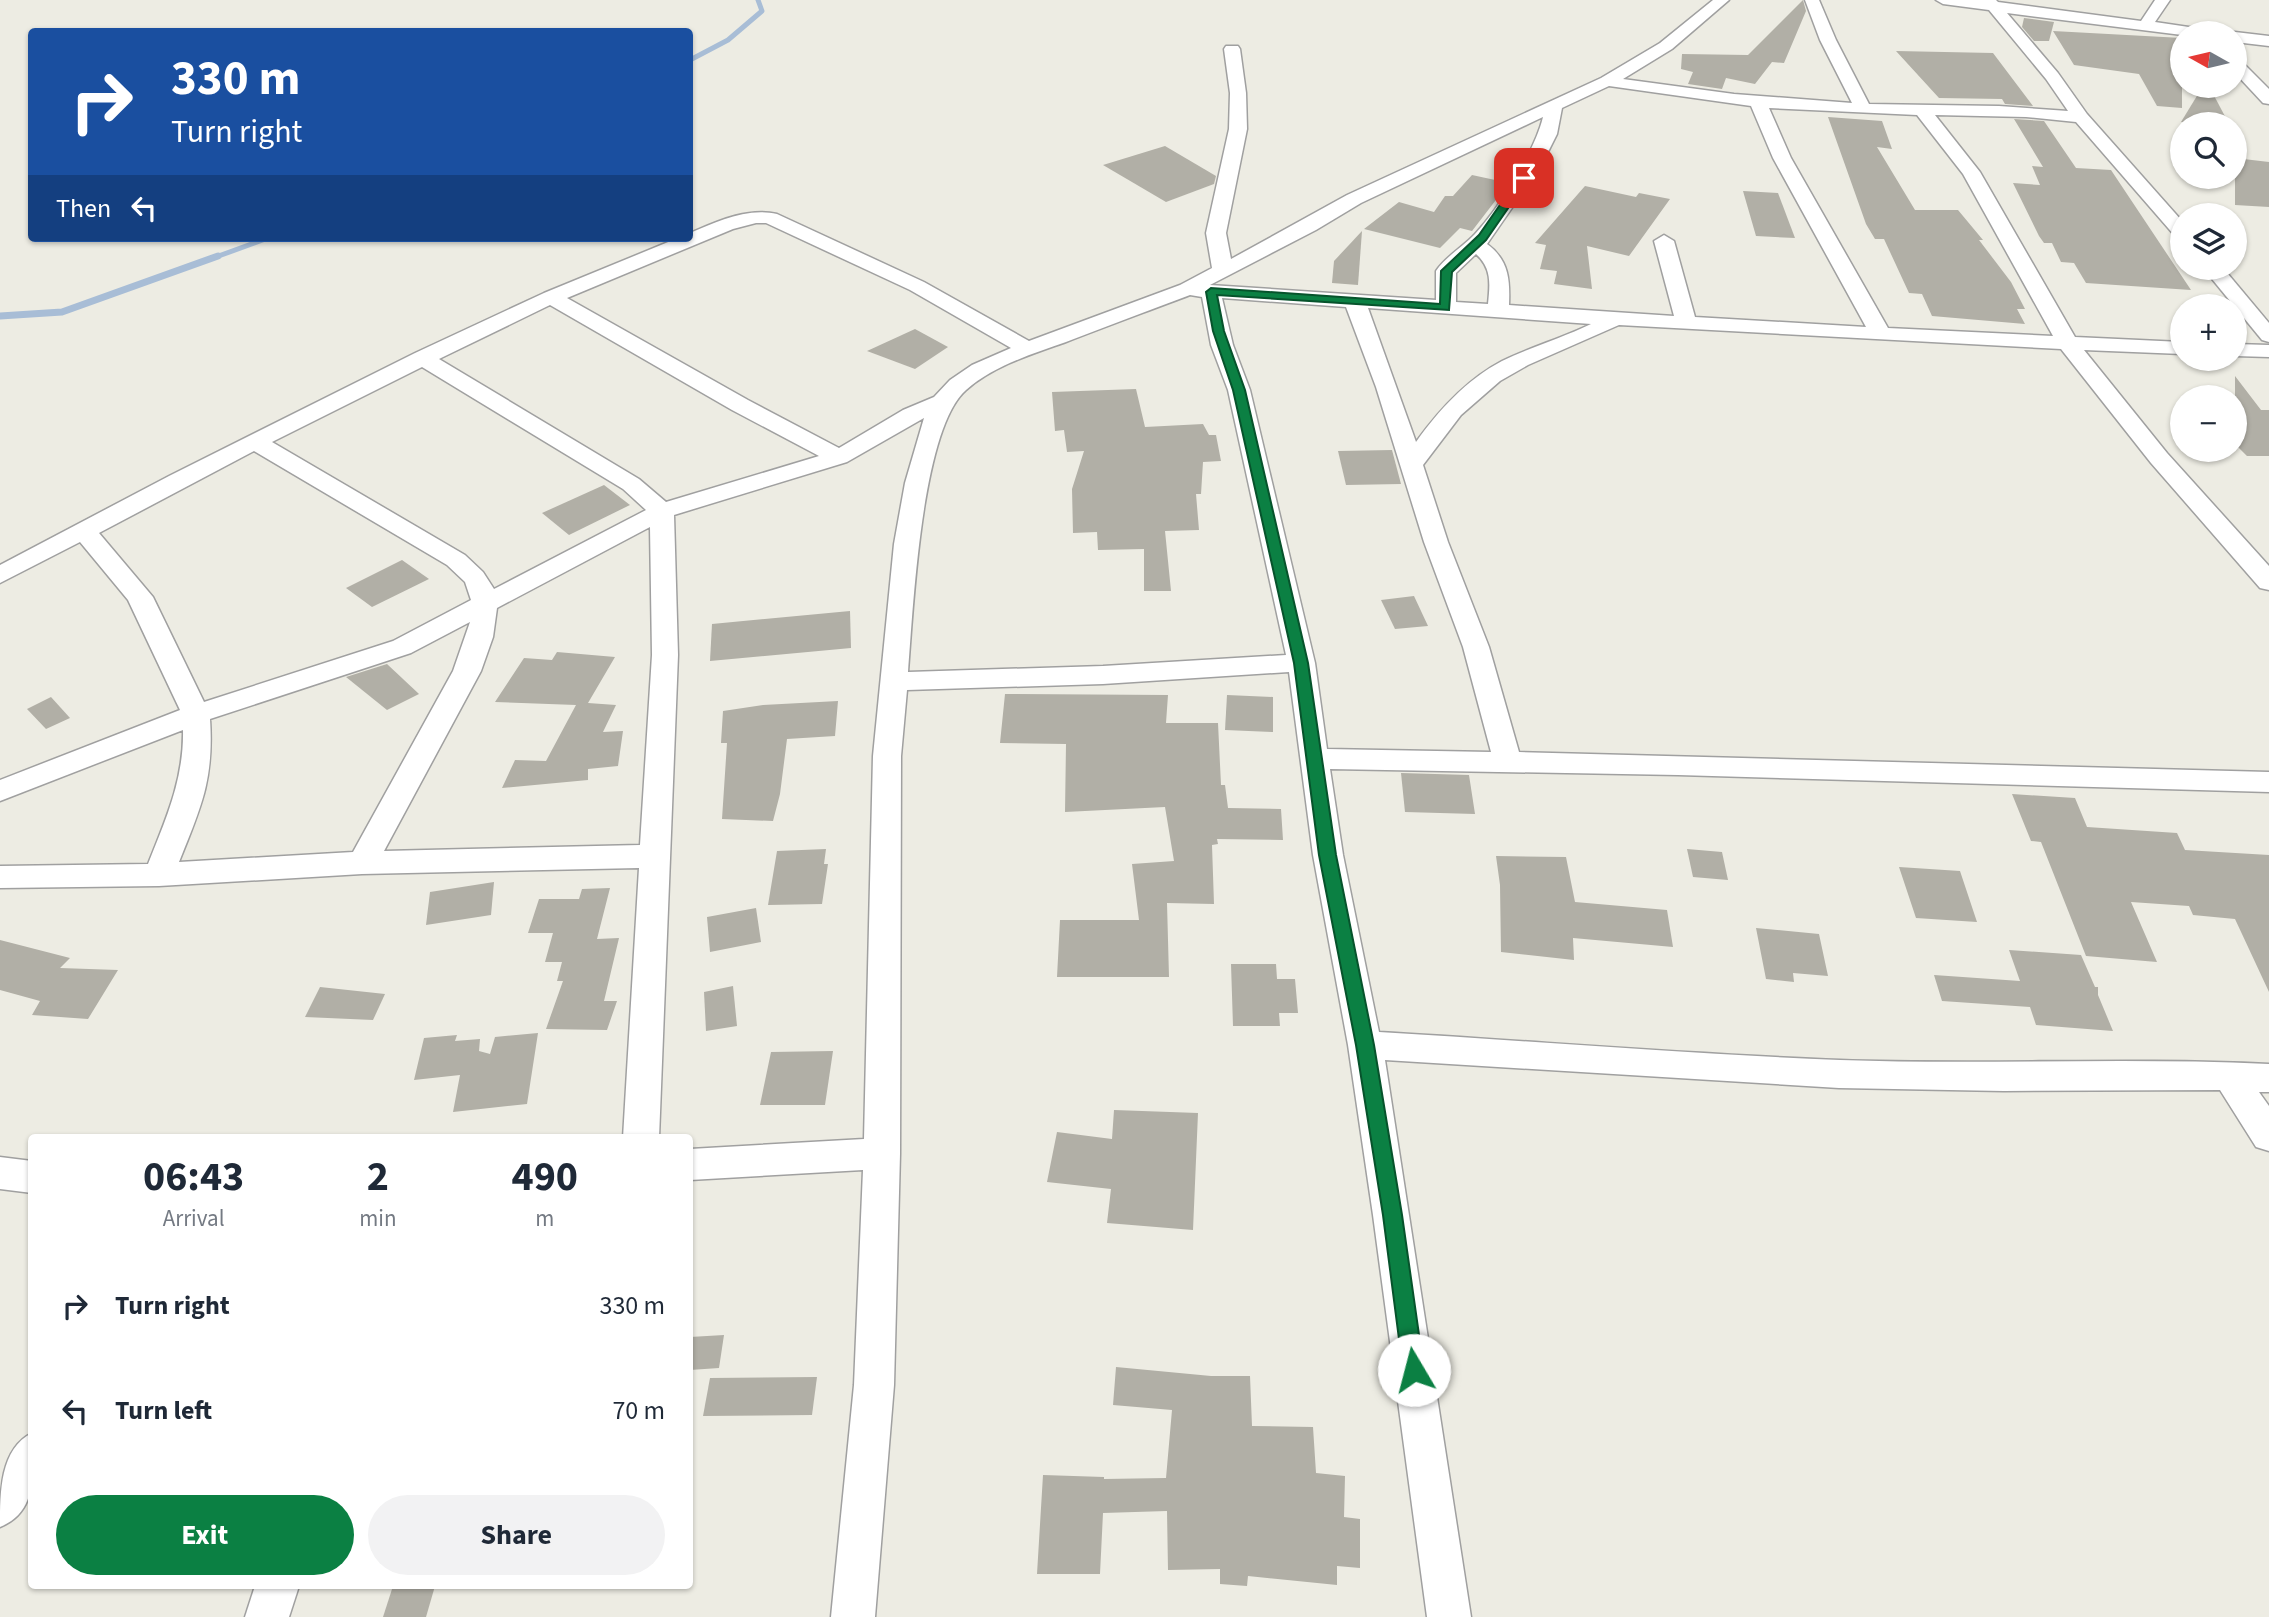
<!DOCTYPE html>
<html lang="en">
<head>
<meta charset="utf-8">
<style>
	:root { --surface:#fff; --page:#f2f2f3; --text:#1f2937; --muted:#747a83; --accent:#0b8043 }
	body { margin:0; font-family:"Source Sans 3",sans-serif; background:var(--page); color:var(--text); height:100vh; display:flex; flex-direction:column; font-size:26px; white-space:nowrap }
	* { box-sizing:border-box; margin:0 }
	p { font-size:23px; color:var(--muted) }
	.icon { flex:none; width:38px; height:38px; fill:none; stroke:currentColor; stroke-width:2; stroke-linecap:round; stroke-linejoin:round }
	.map { position:relative; flex:1; overflow:hidden }
	.details { position:absolute; left:28px; top:1134px; width:665px; height:455px; display:flex; flex-direction:column; background:var(--surface); border-radius:7px; box-shadow:0 2px 5px #0004 }
	.details>* { flex:none }
	.banner { position:absolute; left:28px; top:28px; width:665px; height:214px; border-radius:7px; box-shadow:0 2px 5px #0004; background:#1a4fa0; color:#fff; overflow:hidden }
	.needle { width:46px; rotate:278deg }
	.tools { position:absolute; left:2170px; top:21px; display:grid; gap:14px }
	.tools a { display:grid; place-items:center; width:77px; height:77px; border-radius:50%; background:var(--surface); box-shadow:0 2px 5px #0004; font-size:35px }
	.pin { position:absolute; display:grid; place-items:center; width:60px; height:60px; color:#fff; margin:-30px; border-radius:14px; box-shadow:0 4px 10px #0006 }
	.me { position:absolute; width:77px; margin:-38px; rotate:352deg; stroke-linejoin:round; filter:drop-shadow(0 0 5px #0008) }
	.turn { display:flex; align-items:center; gap:24px; height:147px; padding:0 28px; font-size:32px }
	.turn .icon { width:91px; height:91px; stroke-width:2.5 }
	.turn b { display:block; font-size:49px; line-height:60px }
	.then { display:flex; align-items:center; height:66px; padding:0 28px; background:#0003; gap:14px; font-size:26px }
	.eta { display:flex; justify-content:space-evenly; align-items:center; height:119px; text-align:center }
	.eta b { font-size:42px; font-weight:700; line-height:49px }
	.action { display:flex; gap:14px; margin-top:auto; padding:14px 28px }
	.action a { flex:1; height:80px; border-radius:42px; background:var(--accent); color:#fff; font-size:28px; font-weight:700; line-height:80px; text-align:center }
	.action a+a { background:var(--page); color:var(--text) }
	ul { padding:0; list-style:none }
	li { display:flex; align-items:center; gap:21px; height:105px; padding:0 28px }
	li div { flex:1 }
	li b { display:block; font-size:26px }
	li em { font-style:normal }
	.map>svg:first-child { display:block }
	.lines { fill:none; stroke-linecap:round; stroke-linejoin:round }
	.stream-far1 { stroke:#a8bdd6; stroke-width:5 }
	.stream { stroke:#a8bdd6; stroke-width:7 }
	.building { fill:#b1afa6 }
	.street-casing { stroke:#a0a0a0; stroke-width:3 }
	.street { fill:#fff; fill-rule:evenodd }
	.route { fill:#0b8043; stroke:#07532c; stroke-width:2 }
</style>
</head>
<body>
<div class="map">
<svg width="2269" height="1617" viewBox="0 0 2269 1617">
	<rect width="100%" height="100%" fill="#edece3"/>
	<g class="lines">
		<g class="stream-far1">
			<polyline points="690,60 728,40 762,11 758,0"/>
			<polyline points="213,258 268,238"/>
		</g>
		<polyline class="stream" points="0,316 62,312 218,256"/>
	</g>
	<g class="building">
		<polygon points="1803,0 1806,11 1784,63 1772,62 1755,84 1726,78 1722,89 1688,84 1693,72 1681,69 1682,54 1748,55"/>
		<polygon points="2024,18 2054,22 2049,41 2034,41 2022,27"/>
		<polygon points="2053,31 2182,38 2182,108 2157,106 2139,74 2074,65"/>
		<polygon points="1896,51 1993,53 2033,106 2005,104 2002,99 1939,98"/>
		<polygon points="2203,86 2209,86 2229,124 2181,122"/>
		<polygon points="1828,117 1882,121 1892,149 1877,147 1915,210 1958,210 1983,240 1979,240 2011,282 2025,309 2017,309 2025,324 1932,316 1922,294 1909,293 1884,239 1875,239 1866,224"/>
		<polygon points="2014,119 2044,121 2076,168 2111,170 2191,290 2086,283 2074,263 2061,262 2052,243 2044,243 2039,236 2013,183 2040,185 2032,166 2043,167"/>
		<polygon points="1165,146 1216,176 1214,184 1166,202 1103,165"/>
		<polygon points="2235,158 2269,162 2269,207 2235,205"/>
		<polygon points="1472,175 1509,183 1472,231 1460,228 1440,248 1364,229 1399,202 1434,212 1445,196 1453,196"/>
		<polygon points="1585,186 1636,197 1639,193 1670,199 1629,256 1587,246 1592,289 1554,284 1557,271 1540,269 1546,245 1535,243"/>
		<polygon points="1743,191 1778,193 1795,238 1756,236"/>
		<polygon points="1362,231 1358,285 1332,283 1334,261"/>
		<polygon points="915,329 948,347 915,369 867,351"/>
		<polygon points="2235,376 2261,410 2269,410 2269,456 2247,456 2235,444"/>
		<polygon points="1136,389 1145,427 1203,424 1209,435 1216,435 1221,461 1203,462 1201,494 1196,494 1199,530 1165,531 1171,591 1144,591 1144,549 1098,550 1097,532 1073,533 1072,489 1084,451 1067,452 1064,430 1055,431 1052,392"/>
		<polygon points="1392,450 1401,484 1346,485 1338,451"/>
		<polygon points="604,485 630,505 569,535 542,513"/>
		<polygon points="402,560 429,579 372,607 346,588"/>
		<polygon points="1414,596 1428,626 1395,629 1381,600"/>
		<polygon points="850,611 851,648 710,661 712,624"/>
		<polygon points="557,652 615,657 588,703 616,705 603,732 623,731 618,766 588,769 588,780 502,788 515,760 546,761 576,705 495,702 524,658 552,660"/>
		<polygon points="387,664 419,694 387,710 346,677"/>
		<polygon points="1005,694 1168,695 1166,723 1218,723 1221,785 1225,785 1228,808 1281,809 1283,840 1217,839 1218,844 1212,845 1214,904 1167,903 1169,977 1057,977 1060,920 1139,920 1132,864 1174,861 1165,807 1065,812 1066,744 1000,743"/>
		<polygon points="1227,695 1273,697 1273,732 1225,730"/>
		<polygon points="51,697 70,718 46,729 27,709"/>
		<polygon points="838,701 835,736 787,739 780,794 773,821 722,819 727,743 721,743 723,711 763,705"/>
		<polygon points="1401,773 1469,775 1475,814 1405,812"/>
		<polygon points="2012,794 2075,798 2087,827 2177,833 2185,850 2269,855 2269,992 2235,919 2193,915 2189,906 2131,902 2157,962 2086,956 2041,842 2031,841"/>
		<polygon points="826,849 824,864 828,864 822,904 768,905 777,851"/>
		<polygon points="1687,849 1722,852 1728,880 1693,877"/>
		<polygon points="1496,856 1566,857 1575,902 1667,910 1673,947 1573,938 1574,960 1501,952 1500,885"/>
		<polygon points="1899,867 1960,871 1977,922 1916,918"/>
		<polygon points="494,882 491,915 426,925 430,892"/>
		<polygon points="610,888 597,939 619,938 604,1001 617,1001 607,1030 546,1029 563,981 557,981 562,962 545,962 553,933 528,933 539,899 579,899 582,889"/>
		<polygon points="756,908 761,942 710,952 707,917"/>
		<polygon points="1756,928 1819,934 1828,976 1793,973 1794,982 1766,979"/>
		<polygon points="0,940 70,958 60,968 118,970 88,1019 32,1015 40,1001 0,990"/>
		<polygon points="2009,950 2081,955 2095,987 2098,987 2098,995 2113,1031 2036,1025 2030,1007 1942,1001 1934,975 2020,981"/>
		<polygon points="1231,964 1276,964 1277,979 1295,979 1298,1013 1279,1013 1280,1026 1233,1026"/>
		<polygon points="733,986 737,1026 706,1031 704,992"/>
		<polygon points="320,987 385,994 373,1020 305,1017"/>
		<polygon points="538,1033 527,1104 453,1112 460,1075 414,1080 424,1038 457,1035 455,1041 480,1039 479,1051 490,1054 495,1037"/>
		<polygon points="833,1051 825,1105 760,1105 771,1052"/>
		<polygon points="1114,1110 1198,1113 1193,1230 1107,1223 1111,1189 1047,1182 1057,1132 1112,1139"/>
		<polygon points="724,1335 719,1368 690,1370 690,1337"/>
		<polygon points="1116,1367 1211,1376 1250,1376 1252,1426 1313,1427 1316,1473 1345,1476 1344,1517 1360,1519 1360,1568 1337,1566 1337,1585 1248,1576 1247,1586 1220,1584 1220,1569 1168,1570 1167,1511 1103,1513 1100,1574 1037,1574 1043,1475 1104,1477 1104,1479 1166,1478 1172,1410 1113,1405"/>
		<polygon points="817,1377 812,1415 703,1416 710,1378"/>
		<polygon points="393,1586 435,1586 426,1617 383,1617"/>
	</g>
	<g class="lines">
		<g class="street-casing">
			<g id="street">
				<path d="M1713 0H1729L1672 49 1623 79 1734 94 1852 103 1820 40 1805 0H1819L1836 40 1869 104 1999 106 2068 111 2046 79 1989 10 1943 4 1936 0H1996L1998 2 2141 21 2155 0H2170L2155 22 2209 30 2211 33 2182 35 2007 13 2058 73 2087 114 2182 221V238L2175 236 2076 122 2026 117 1935 115 1980 172 2075 337 2182 342V354L2084 350 2167 453 2269 566V590L2260 588 2151 463 2061 349 1619 325 1528 365 1500 381 1461 415 1423 465 1448 542 1489 647 1519 752 2269 772V792L1678 775 1330 769 1343 855 1379 1032C1533 1041 1686 1054 1840 1060 1983 1065 2126 1057 2269 1064V1092H2259L2269 1106V1151L2256 1147 2220 1090 2004 1091 1839 1088 1385 1060 1471 1617H1427L1373 1215 1348 1045 1313 855 1289 672 1103 684 907 690 901 756 900 1154 894 1385 875 1617H831L854 1385 863 1170 690 1180V1149L864 1139 873 756 894 544 905 483 924 418 847 462 674 515 678 655 659 1138H623L639 868 362 874 159 886 0 888V866L148 864C166 819 184 779 183 730L0 801V780L180 710 128 600 80 542 0 583V565L169 476 415 353 544 293 678 238H690V233C716 222 747 207 777 214L924 282 1029 341 1180 285 1212 268 1206 233 1229 129 1230 93 1224 49 1226 46H1238L1240 49 1246 93 1247 129 1226 233 1231 259 1347 195 1601 78 1660 43ZM1609 86 1751 106 1773 158 1866 327 1695 317 1674 241 1664 235 1654 241 1674 316 1509 305C1510 280 1509 260 1487 244L1541 166 1557 134 1562 108ZM1769 108 1917 115 1963 174 2053 336 1888 328 1791 158ZM1543 117C1535 151 1499 208 1475 234 1463 247 1446 256 1436 271V300L1210 285 1316 230 1361 203ZM756 223H766L910 290 1011 348 972 365 950 380 934 397 903 410 839 448 748 400 567 298 733 229ZM1476 254C1492 268 1490 284 1488 304L1456 302V273ZM1190 295 1202 297 1211 345 1228 390 1286 655 1103 666 908 672C913 610 921 429 966 390 993 366 1032 354 1066 342 1107 326 1148 311 1190 295ZM1222 298 1346 307 1376 387 1424 542 1463 647 1491 752 1327 749 1315 663 1250 390 1233 345ZM550 305 732 410 819 456 666 502 639 479 439 359ZM1368 308 1591 324C1562 338 1531 347 1502 361 1466 380 1439 410 1416 442ZM422 367 623 489 646 510 494 589 483 572 465 555 272 442ZM254 451 447 565 465 582 471 600 393 641 204 702 153 597 99 533ZM650 527 652 655 640 845 384 851 481 671 493 637 497 608ZM470 622 453 671 353 852 179 862C201 807 214 780 210 719L411 653Z"/>
				<polygon points="2235,32 2269,36 2269,46 2235,42 2235,33 2231,33"/>
				<polygon points="2235,59 2241,61 2269,89 2269,104 2263,103 2235,73"/>
				<polygon points="2203,268 2223,268 2269,323 2269,342 2262,340"/>
				<polygon points="2235,344 2269,345 2269,357 2235,356"/>
				<polygon points="0,1157 32,1161 32,1193 0,1189"/>
				<path d="M32 1433C32 1469 40 1511 0 1527 0 1492 0 1449 32 1433Z"/>
				<polygon points="255,1586 299,1586 289,1617 245,1617"/>
			</g>
		</g>
		<use href="#street" class="street"/>
	</g>
	<polygon class="route" points="1520,176 1529,178 1486,240 1452,272 1449,310 1217,295 1224,331 1245,390 1308,663 1336,855 1374,1045 1402,1215 1424,1370 1421,1377 1414,1380 1406,1377 1403,1370 1383,1215 1356,1045 1319,855 1294,663 1233,390 1213,331 1206,292 1211,288 1440,304 1441,271 1479,235"/>
</svg>
<div class="tools">
<a><svg class="needle" viewBox="-14 -14 28 28"><path d="M0-13l5 13h-10z" fill="#e53935"/><path d="M0 13l5-13h-10z" fill="#747a83"/></svg></a>
<a><svg class="icon" aria-label="search" viewBox="0 0 24 24"><circle cx="10" cy="10" r="6"/><path d="M15 15l6 6"/></svg></a>
<a><svg class="icon" aria-label="layers" viewBox="0 0 24 24"><path d="M12 4l9 5-9 5-9-5zM3 14l9 5 9-5"/></svg></a>
<a>+</a>
<a>−</a>
</div>
<div class="pin" style="left:1524px;top:178px;background:#d93025"><svg class="icon" aria-label="arrive" viewBox="0 0 24 24"><path d="M6 21V4h12l-3 4 3 4H6"/></svg></div>
<svg class="me" style="left:1414px;top:1370px" viewBox="-20 -20 40 40"><circle r="19" fill="#fff"/><path d="M0-13L10 11 0 6-10 11z" fill="#0b8043"/></svg>
<div class="banner">
<div class="turn"><svg class="icon" aria-label="right" viewBox="0 0 24 24"><path d="M7 20v-9h11M14 6l5 5-5 5"/></svg><div><b>330 m</b>Turn right</div></div>
<div class="then">Then<svg class="icon" aria-label="left" viewBox="0 0 24 24"><path d="M17 20v-9H6M10 6l-5 5 5 5"/></svg></div>
</div>
<section class="details">
<div class="eta">
<div><b>06:43</b><p>Arrival</p></div>
<div><b>2</b><p>min</p></div>
<div><b>490</b><p>m</p></div>
</div>
<ul>
<li><svg class="icon" aria-label="right" viewBox="0 0 24 24"><path d="M7 20v-9h11M14 6l5 5-5 5"/></svg><div><b>Turn right</b></div><em>330 m</em></li>
<li><svg class="icon" aria-label="left" viewBox="0 0 24 24"><path d="M17 20v-9H6M10 6l-5 5 5 5"/></svg><div><b>Turn left</b></div><em>70 m</em></li>
</ul>
<div class="action"><a>Exit</a><a>Share</a></div>
</section>
</div>
</body>
</html>
